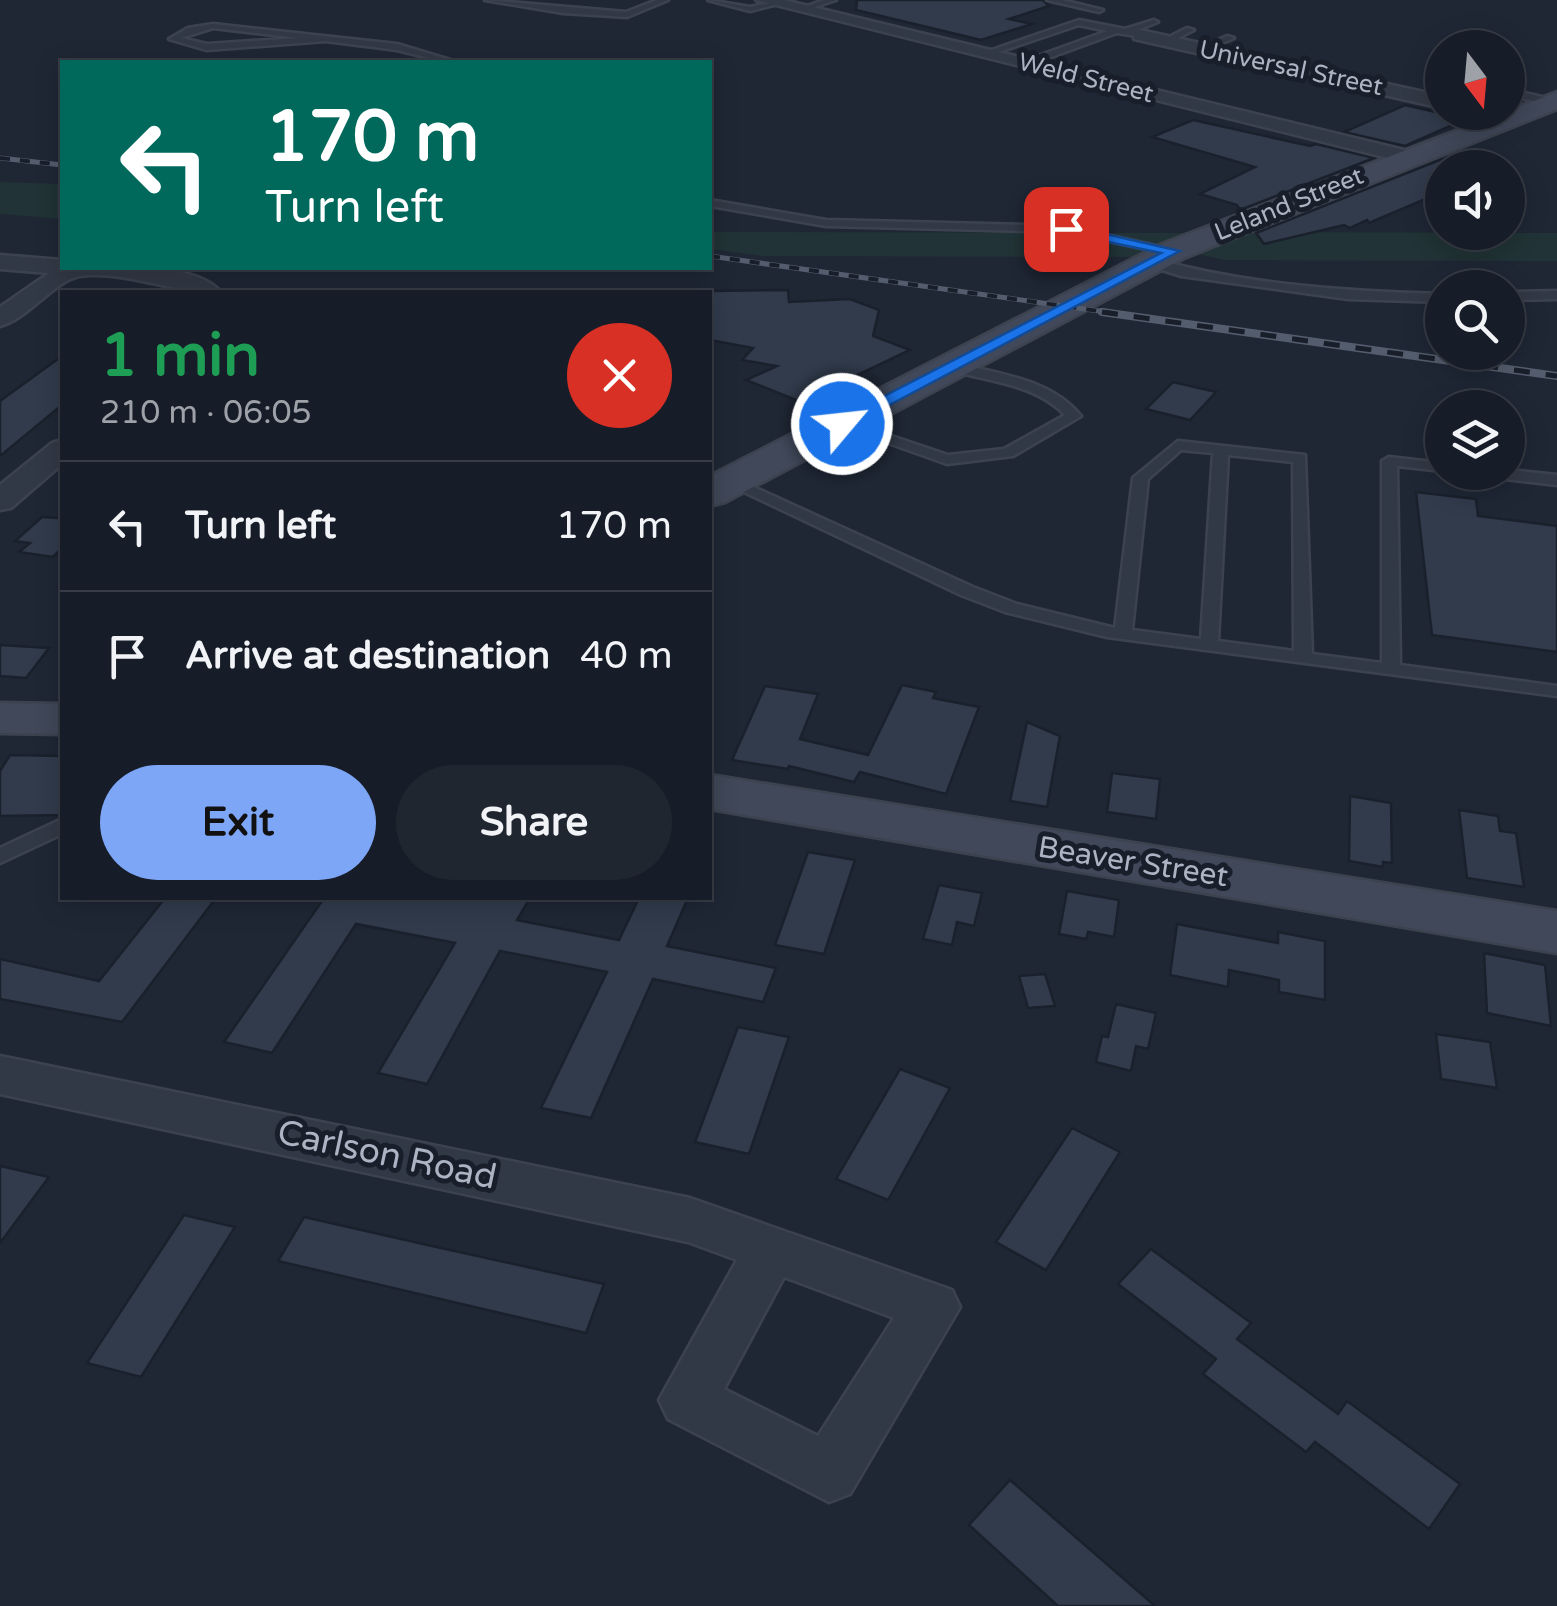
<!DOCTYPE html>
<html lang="en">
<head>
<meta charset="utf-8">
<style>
	:root { --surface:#171d28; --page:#202630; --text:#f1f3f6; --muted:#9ea2a8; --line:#363b45; --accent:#7ea6f7 }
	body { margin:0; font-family:"Varela Round",sans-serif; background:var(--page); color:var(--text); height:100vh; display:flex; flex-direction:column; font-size:38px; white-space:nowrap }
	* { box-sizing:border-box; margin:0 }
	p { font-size:32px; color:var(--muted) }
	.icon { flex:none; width:55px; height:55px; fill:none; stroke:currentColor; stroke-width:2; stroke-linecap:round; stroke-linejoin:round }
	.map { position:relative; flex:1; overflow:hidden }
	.side { position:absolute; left:60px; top:290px; width:652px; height:610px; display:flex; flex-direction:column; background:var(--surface); border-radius:0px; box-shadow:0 5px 25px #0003,0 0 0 2px var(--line) }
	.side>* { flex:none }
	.top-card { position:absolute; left:60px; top:60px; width:652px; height:210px; border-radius:0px; box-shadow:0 5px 25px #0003,0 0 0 2px var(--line); background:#00695c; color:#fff; overflow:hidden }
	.needle { width:65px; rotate:164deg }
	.controls { position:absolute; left:1425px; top:30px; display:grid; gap:20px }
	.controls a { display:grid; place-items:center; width:100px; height:100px; border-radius:50%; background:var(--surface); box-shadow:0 5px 25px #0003,0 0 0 2px var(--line); font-size:50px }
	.pin { position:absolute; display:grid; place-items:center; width:85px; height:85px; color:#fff; margin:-42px; border-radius:20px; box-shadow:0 5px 15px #0006 }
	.me { position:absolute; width:110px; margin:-55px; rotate:62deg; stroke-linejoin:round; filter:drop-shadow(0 0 8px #0008) }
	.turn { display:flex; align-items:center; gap:35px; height:210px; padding:0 40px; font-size:45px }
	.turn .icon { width:130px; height:130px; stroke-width:2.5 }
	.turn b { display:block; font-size:70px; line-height:85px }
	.round { display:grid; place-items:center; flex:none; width:105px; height:105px; border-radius:52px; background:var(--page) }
	.headline { display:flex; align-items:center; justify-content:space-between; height:170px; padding:0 40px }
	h1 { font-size:60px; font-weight:800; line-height:75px; color:#1e9e55 }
	.cta { display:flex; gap:20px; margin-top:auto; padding:20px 40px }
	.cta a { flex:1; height:115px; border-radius:60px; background:var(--accent); color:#111; font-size:40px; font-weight:800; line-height:115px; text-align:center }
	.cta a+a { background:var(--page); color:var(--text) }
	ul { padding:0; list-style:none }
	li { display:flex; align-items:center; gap:30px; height:130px; padding:0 40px; border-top:2px solid var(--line) }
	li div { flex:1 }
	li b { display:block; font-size:38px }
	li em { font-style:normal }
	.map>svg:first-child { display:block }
	.green { fill:#213336 }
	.building { fill:#313b4c; stroke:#1a212c; stroke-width:2.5 }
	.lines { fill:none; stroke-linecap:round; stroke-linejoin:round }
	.lane-casing { stroke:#3c434f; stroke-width:5 }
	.street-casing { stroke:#3c434f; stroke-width:5 }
	.secondary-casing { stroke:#3c434f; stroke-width:5 }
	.lane { fill:#323946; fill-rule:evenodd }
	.street { fill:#323946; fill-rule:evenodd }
	.secondary { fill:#404859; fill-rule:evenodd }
	.rail-far1-casing { stroke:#545d6d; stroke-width:5 }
	.rail-casing { stroke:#545d6d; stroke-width:8 }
	.rail-far1 { stroke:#181f2a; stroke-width:4; stroke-dasharray:10; stroke-linecap:butt }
	.rail { stroke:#181f2a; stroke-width:5; stroke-dasharray:16; stroke-linecap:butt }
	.route { fill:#1a73e8; stroke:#114b97; stroke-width:2.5 }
	.labels { text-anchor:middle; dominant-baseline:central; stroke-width:10; stroke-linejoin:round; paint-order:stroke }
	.far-street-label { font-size:25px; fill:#acb4c3; stroke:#181f2a }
	.street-label { font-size:30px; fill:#acb4c3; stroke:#181f2a }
	.near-street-label { font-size:35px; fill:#acb4c3; stroke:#181f2a }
</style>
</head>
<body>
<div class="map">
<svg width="1557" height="1606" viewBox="0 0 1557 1606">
	<rect width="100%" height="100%" fill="#1f2735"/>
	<g class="green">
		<polygon points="0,182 62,184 62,219 0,214"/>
		<polygon points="710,232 1192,233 1138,257 764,256 710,249"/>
		<polygon points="1244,232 1557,233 1557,261 1224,260 1198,254"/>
	</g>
	<g class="building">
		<polygon points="857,0 1043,0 1049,6 1009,19 1032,24 981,40 856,10"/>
		<polygon points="1405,105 1466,119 1405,146 1344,132"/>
		<polygon points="1193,120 1310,146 1316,144 1374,158 1240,210 1237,205 1200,194 1255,167 1152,137"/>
		<polygon points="1442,159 1442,192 1369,223 1367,220 1350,228 1344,225 1264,244 1256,233"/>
		<polygon points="788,290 789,302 850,299 879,310 873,336 910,350 801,402 746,380 777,366 742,360 753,348 710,340 710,291"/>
		<polygon points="62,356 62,405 0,456 0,401"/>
		<polygon points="1173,382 1216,392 1190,420 1146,409"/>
		<polygon points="1416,492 1476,499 1478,516 1557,526 1557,652 1432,635"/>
		<polygon points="62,514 62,548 53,557 19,552 30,543 15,541 42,517 58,518"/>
		<polygon points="0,645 49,648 26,678 0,676"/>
		<polygon points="902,685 936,692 933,698 979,707 946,794 860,772 854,782 789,766 788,769 732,760 765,686 818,694 800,739 868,755"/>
		<polygon points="1027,722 1060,736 1047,807 1010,801"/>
		<polygon points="10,755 62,756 62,815 0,816 0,771"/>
		<polygon points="1112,773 1160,779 1156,819 1107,812"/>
		<polygon points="1350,796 1391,803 1392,863 1383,862 1383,867 1349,861"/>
		<polygon points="1459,810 1498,816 1500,831 1516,833 1524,887 1467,878"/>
		<polygon points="808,852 855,860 824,954 775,945"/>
		<polygon points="939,885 982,893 974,926 957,922 952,945 923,939"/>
		<polygon points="1067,891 1119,900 1114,937 1088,932 1086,939 1059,934"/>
		<polygon points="165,898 216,898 122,1022 0,999 0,959 99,981"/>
		<polygon points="324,898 530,898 517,920 619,940 639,898 688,898 667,946 776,968 763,1002 653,979 591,1118 541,1108 607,972 500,951 427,1084 378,1073 455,943 356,924 272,1053 224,1042"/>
		<polygon points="1177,924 1278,943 1278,932 1325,941 1325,1000 1279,992 1279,980 1229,970 1228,987 1170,975"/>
		<polygon points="1484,953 1545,965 1551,1026 1487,1013"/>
		<polygon points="1045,974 1055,1006 1028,1008 1019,976"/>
		<polygon points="1116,1004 1156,1013 1148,1049 1136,1046 1131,1071 1096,1062 1102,1036 1108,1037"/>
		<polygon points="738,1027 789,1037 749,1154 695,1142"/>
		<polygon points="1436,1034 1490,1042 1497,1088 1441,1079"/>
		<polygon points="900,1069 950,1088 888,1200 836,1179"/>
		<polygon points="1072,1128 1120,1152 1046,1270 996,1242"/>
		<polygon points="0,1166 49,1177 0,1243"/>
		<polygon points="184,1215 235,1227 141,1377 87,1363"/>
		<polygon points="304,1217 432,1246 604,1284 586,1333 278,1261"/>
		<polygon points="1151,1249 1251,1323 1237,1339 1338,1414 1347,1401 1460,1484 1429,1529 1315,1442 1306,1452 1203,1374 1216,1359 1118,1284"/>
		<polygon points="1010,1480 1155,1606 1058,1606 969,1525"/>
	</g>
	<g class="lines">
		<g class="lane-casing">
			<g id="lane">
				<polygon points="485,0 626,12 657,0 668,0 627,17 563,13"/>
				<polygon points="708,0 750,7 778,1 782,3 750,11"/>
				<polygon points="824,0 836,0 803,11 799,9"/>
				<polygon points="1047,0 1062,0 1103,10 1099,12"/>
				<polygon points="1079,20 1125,29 1154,20 1158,22 1135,31 1143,33 1143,37 1117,33 1027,66 1024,61 1107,31 1079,25 990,55 983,53"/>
				<path d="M213 24 397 44 457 62H445L397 50 326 41 207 50 169 39 188 28ZM213 28 298 38 207 44 181 38Z"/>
				<polygon points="1187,28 1194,30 1168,43 1161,41"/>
				<polygon points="1227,36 1234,38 1204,51 1197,49"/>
				<polygon points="1508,89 1555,100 1557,102 1552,105 1508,95"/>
				<polygon points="710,200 826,220 1066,226 1179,251 1173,255 1066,232 826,226 710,206"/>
				<path d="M1151 258C1245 285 1345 291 1442 294V302L1348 299 1181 276 1147 265 1145 262Z"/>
				<polygon points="1557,291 1557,299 1508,300 1508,292"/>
				<path d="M952 362C997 374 1050 378 1081 416L1013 456 947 464 835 424 847 421 948 455 1004 449 1065 415C1035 383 987 382 947 369L945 366Z"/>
				<path d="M1178 441 1305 455 1312 654 1382 663V461L1389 457 1442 463V471L1397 466 1400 665 1557 686V696L1107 637 1005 612 961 595 723 482 726 479H736L973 587 1017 604 1115 628 1133 478ZM1181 450 1213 453 1201 639 1132 630 1148 479ZM1228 455 1293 462 1294 651 1218 641Z"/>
				<polygon points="1508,470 1557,475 1557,485 1488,477 1481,472 1508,472"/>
				<polygon points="62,819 62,834 0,863 0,848"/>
			</g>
		</g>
		<g class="street-casing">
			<g id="street">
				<polygon points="756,0 784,0 1408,151 1418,157 1408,163"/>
				<polygon points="1140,30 1442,96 1442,108 1134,39 1134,31"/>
				<path d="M0 255 62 260V268C104 268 192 259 221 292 175 295 128 270 80 276 55 280 28 319 0 326V307L49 273 0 269Z"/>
				<polygon points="62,440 62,464 11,508 0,510 0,485 52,443"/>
				<path d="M0 1056 690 1198 952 1290 960 1307 850 1494 829 1502 668 1419 659 1400 737 1260 688 1242 0 1094ZM784 1277 894 1318 818 1436 724 1389Z"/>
			</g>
		</g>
		<g class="secondary-casing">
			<g id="secondary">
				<polygon points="1557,92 1557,109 1184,258 725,502 710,506 710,476 1162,244"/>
				<polygon points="0,703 62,704 62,734 0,733"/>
				<polygon points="710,775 1557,911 1557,953 710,809"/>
			</g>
		</g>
		<use href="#lane" class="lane"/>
		<use href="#street" class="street"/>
		<use href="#secondary" class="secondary"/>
		<g class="rail-far1-casing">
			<g id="rail-far1">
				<polyline points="0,158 62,165"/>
				<polyline points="710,256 1120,314"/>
			</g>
		</g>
		<g class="rail-casing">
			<polyline id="rail" points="1102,312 1557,376"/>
		</g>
		<use href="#rail-far1" class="rail-far1"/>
		<use href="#rail" class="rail"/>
	</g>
	<polygon class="route" points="1066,225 1180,251 848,427 836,427 836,421 1161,253 1061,232 1061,227"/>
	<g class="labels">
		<g class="far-street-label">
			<text transform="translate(1291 68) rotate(12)">Universal Street</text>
			<text transform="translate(1086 78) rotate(14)">Weld Street</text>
			<text transform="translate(1289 204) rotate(-22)">Leland Street</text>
		</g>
		<g class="street-label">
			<text transform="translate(1133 862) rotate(9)">Beaver Street</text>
		</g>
		<g class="near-street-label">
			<text transform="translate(387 1155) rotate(12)">Carlson Road</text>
		</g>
	</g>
</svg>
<div class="controls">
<a><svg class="needle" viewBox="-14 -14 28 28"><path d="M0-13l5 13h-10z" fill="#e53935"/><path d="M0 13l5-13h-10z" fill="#9ea2a8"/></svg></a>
<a><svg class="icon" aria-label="sound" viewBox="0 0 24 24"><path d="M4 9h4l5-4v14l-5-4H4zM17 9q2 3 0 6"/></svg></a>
<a><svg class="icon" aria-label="search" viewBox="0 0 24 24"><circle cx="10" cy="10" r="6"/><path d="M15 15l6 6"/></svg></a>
<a><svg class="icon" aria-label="layers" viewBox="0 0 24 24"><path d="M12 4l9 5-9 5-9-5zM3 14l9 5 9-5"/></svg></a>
</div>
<div class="pin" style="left:1066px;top:229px;background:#d93025"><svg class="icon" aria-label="arrive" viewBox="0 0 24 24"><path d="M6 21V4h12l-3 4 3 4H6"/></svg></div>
<svg class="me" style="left:842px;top:424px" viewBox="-20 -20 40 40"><circle r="17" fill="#1a73e8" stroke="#fff" stroke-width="3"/><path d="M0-11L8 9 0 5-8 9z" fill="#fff"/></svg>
<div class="top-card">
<div class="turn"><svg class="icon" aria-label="left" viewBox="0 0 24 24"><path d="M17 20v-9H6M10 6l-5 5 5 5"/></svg><div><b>170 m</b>Turn left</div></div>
</div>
<section class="side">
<div class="headline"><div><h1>1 min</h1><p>210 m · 06:05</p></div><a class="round" style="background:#d93025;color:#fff"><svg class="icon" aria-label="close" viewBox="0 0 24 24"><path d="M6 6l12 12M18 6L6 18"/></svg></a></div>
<ul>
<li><svg class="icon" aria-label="left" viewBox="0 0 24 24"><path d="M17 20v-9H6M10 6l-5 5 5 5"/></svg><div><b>Turn left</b></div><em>170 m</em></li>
<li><svg class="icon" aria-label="arrive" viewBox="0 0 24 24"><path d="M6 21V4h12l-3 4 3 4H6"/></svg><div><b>Arrive at destination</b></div><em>40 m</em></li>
</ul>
<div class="cta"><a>Exit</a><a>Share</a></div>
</section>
</div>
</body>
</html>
